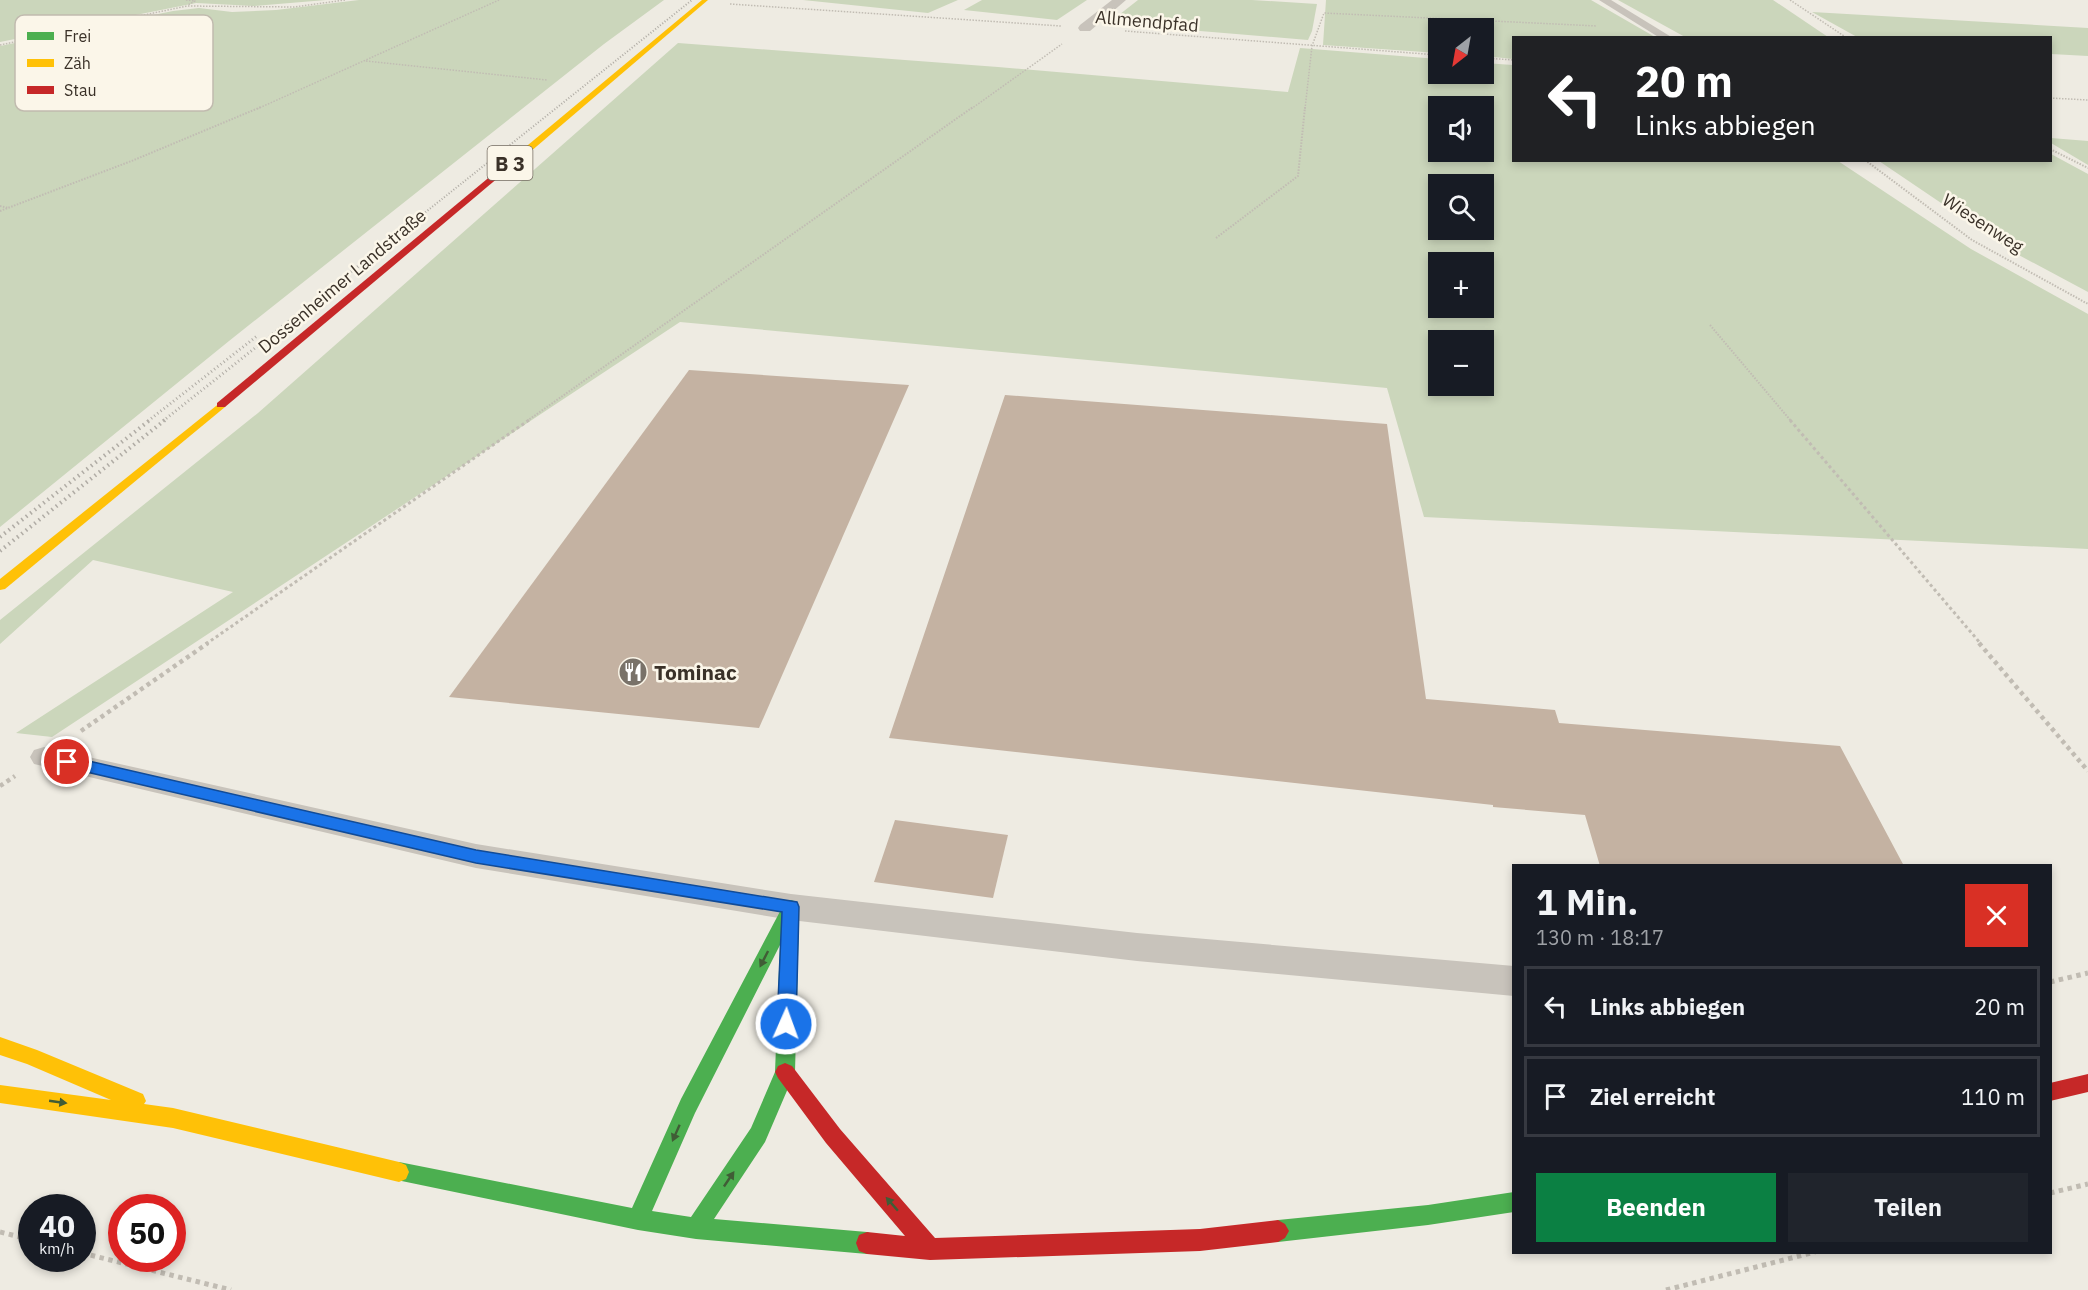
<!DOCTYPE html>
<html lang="de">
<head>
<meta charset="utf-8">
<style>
	:root { --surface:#171b24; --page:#20242c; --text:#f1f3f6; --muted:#9ea1a6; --line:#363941; --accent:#0b8043 }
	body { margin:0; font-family:"IBM Plex Sans",sans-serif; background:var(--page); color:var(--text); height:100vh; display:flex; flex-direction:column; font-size:22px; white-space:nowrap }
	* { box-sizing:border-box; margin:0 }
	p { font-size:20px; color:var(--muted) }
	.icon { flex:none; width:33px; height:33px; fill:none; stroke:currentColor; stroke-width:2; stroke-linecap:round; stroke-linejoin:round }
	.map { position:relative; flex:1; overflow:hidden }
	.sheet { position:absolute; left:1512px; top:864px; width:540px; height:390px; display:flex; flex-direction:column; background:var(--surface); border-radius:0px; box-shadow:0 3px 9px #0003 }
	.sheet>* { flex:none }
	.top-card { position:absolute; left:1512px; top:36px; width:540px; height:126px; border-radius:0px; box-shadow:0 3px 9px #0003; background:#202124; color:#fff; overflow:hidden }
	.needle { width:39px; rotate:211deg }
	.controls { position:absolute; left:1428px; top:18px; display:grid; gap:12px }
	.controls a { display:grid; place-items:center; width:66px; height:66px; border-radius:0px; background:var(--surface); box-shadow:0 3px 9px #0003; font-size:30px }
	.speed { position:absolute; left:18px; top:1194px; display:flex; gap:12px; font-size:30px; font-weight:700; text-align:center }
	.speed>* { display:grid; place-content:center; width:78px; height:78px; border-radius:50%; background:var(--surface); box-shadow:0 3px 9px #0003; line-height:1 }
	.speed small { font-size:15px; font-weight:400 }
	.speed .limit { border:9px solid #d22; background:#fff; color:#111 }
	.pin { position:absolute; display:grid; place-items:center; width:51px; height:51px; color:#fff; margin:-26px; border:3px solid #fff; border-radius:50%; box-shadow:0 2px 6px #0007 }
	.me { position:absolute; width:66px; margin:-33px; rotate:2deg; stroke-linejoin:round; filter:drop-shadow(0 0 4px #0008) }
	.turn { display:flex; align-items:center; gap:21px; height:126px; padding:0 24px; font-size:27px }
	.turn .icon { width:78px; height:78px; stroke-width:2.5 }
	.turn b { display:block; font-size:42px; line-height:51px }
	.round { display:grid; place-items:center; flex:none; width:63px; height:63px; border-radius:0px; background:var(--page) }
	.head { display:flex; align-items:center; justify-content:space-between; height:102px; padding:0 24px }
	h1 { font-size:36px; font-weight:700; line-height:45px }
	.primary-button { display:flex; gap:12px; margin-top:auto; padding:12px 24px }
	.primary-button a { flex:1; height:69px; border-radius:0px; background:var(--accent); color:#fff; font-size:24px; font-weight:700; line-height:69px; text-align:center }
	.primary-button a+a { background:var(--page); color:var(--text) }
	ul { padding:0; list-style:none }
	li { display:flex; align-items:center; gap:18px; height:81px; margin:0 12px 9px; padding:0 12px; border:3px solid var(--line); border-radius:0px }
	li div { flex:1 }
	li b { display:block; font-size:22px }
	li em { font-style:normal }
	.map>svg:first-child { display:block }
	.green { fill:#cbd6bb; fill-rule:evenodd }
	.building { fill:#c4b2a2 }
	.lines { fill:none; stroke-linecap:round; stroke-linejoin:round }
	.path-far4 { stroke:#c1bcb3; stroke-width:1.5; stroke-dasharray:1.5 1.5; stroke-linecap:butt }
	.path-far3 { stroke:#c1bcb3; stroke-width:2; stroke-dasharray:1.5 1.5; stroke-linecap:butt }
	.path-far2 { stroke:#c1bcb3; stroke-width:3; stroke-dasharray:3 3; stroke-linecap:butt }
	.path-far1 { stroke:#c1bcb3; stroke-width:4.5; stroke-dasharray:4 4; stroke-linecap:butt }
	.path { stroke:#c1bcb3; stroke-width:5; stroke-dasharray:4.5 4.5; stroke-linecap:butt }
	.lane { fill:#c8c3bb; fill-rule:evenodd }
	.street { fill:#c8c3bb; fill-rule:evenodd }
	.fast { fill:#4caf50; fill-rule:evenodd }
	.slow { fill:#ffc107; fill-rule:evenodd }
	.jam { fill:#c62828; fill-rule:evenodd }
	.rail-far2 { stroke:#b0aca5; stroke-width:2; stroke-dasharray:1 2; stroke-linecap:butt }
	.rail-far1 { stroke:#b0aca5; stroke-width:3; stroke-dasharray:1 3; stroke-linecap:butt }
	.rail { stroke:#b0aca5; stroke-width:4; stroke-dasharray:1.5 4; stroke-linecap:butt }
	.oneway { fill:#405d36 }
	.route { fill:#1a73e8; stroke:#114b97; stroke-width:1.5 }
	.labels { text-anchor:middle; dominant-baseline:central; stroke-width:5; stroke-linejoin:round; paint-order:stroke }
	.far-street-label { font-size:18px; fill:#3a3128; stroke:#fbf6e9 }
	.shield { fill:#fbf6e9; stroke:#746c62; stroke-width:1.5 }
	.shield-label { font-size:20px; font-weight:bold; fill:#3a3128 }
	.poi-label { font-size:21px; font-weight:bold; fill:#3a3128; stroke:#fbf6e9; text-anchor:start }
	.key { fill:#fbf6e9; stroke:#c1bbaf; stroke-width:1.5 }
	.key-label { font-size:16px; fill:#3a3128 }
</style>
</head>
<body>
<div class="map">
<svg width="2088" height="1290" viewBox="0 0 2088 1290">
	<rect width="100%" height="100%" fill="#eeebe2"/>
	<g class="green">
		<polygon points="0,0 326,0 254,6 196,3 0,42"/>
		<polygon points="359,0 664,0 604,44 229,341 0,527 0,46 173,11 199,8 232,12 276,10"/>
		<polygon points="803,0 958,0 928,13"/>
		<polygon points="982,0 1087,0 1057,20 964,10"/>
		<polygon points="1138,0 1252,0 1317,4 1312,31 1308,40 1116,24 1115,18"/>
		<polygon points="1326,0 1591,0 1655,37 1514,38 1513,59 1484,56 1484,28 1438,28 1438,53 1323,45"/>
		<polygon points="1618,0 1773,0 1828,37 1685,37"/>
		<polygon points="1812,12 2088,28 2088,56 2051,54 2050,38 1857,37"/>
		<path d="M678 43 998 67 1288 92 1300 48 1438 59V74H1484V63L1513 65 1514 160 1838 161 1971 249 2088 314V549L1424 517 1387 388 680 322 52 737 16 733 233 592 93 560 0 644V620L258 413ZM1484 106V152H1438V106ZM1484 184V230H1438V184ZM1438 262H1484V308H1438ZM1438 340H1484V386H1438Z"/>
		<polygon points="2051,138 2088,141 2088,165 2051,143"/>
		<polygon points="2051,154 2088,174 2088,292 2015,253 1879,161 2050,160"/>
	</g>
	<g class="building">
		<polygon points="689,370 909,385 759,728 449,697"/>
		<polygon points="1005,395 1387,424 1426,699 1555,710 1559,723 1840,746 1904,866 1600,866 1585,815 1493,807 1493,805 889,738"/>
		<polygon points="895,820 1008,835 993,898 874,882"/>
	</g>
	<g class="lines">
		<g class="path-far4">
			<polyline points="186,0 195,1 188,5"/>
			<polyline points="1790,0 1847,38"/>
			<polyline points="730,4 1061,26"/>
			<polyline points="1125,31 1438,55"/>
			<polyline points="0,45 187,6 294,7 345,0"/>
			<polyline points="1484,58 1514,60"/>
			<polyline points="366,61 547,80"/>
			<polyline points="2050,98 2088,100"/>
			<polyline points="257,109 499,0"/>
			<polyline points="971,109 1062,44"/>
			<polyline points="1305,109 1312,46 1324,13 1597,26"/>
		</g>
		<g class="path-far3">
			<polyline points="2050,149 2088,168"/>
			<polyline points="1865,160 1972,240 2088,304"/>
			<polyline points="0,206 8,208"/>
			<polyline points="0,211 134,160 261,107"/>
			<polyline points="1216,238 1298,176 1305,107"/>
			<polyline points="1710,325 1791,421"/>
			<polyline points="527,421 973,107"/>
		</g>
		<g class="path-far2">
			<polyline points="1790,420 1981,644"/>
			<polyline points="206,644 529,420"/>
		</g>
		<g class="path-far1">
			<polyline points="1979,643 2088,771"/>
			<polyline points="81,731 208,643"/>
			<polyline points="0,786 15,776"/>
		</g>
		<g class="path">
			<polyline points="2050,982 2088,973"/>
			<polyline points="2050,1193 2088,1184"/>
			<polyline points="0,1232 32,1240"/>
			<polyline points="82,1253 231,1290"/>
			<polyline points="1666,1290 1815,1252"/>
		</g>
		<g class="lane">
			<polygon points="1599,0 1611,0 1673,38 1660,38"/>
			<polygon points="44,747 476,844 791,894 1137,933 1514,966 1514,996 1137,961 791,920 476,868 34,764 30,757 34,750"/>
		</g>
		<polygon class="street" points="1112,0 1126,0 1090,31 1080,31 1078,28 1080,25"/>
		<g class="fast">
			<path d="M791 900 797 902 799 907 796 913 799 918 795 1072 765 1142 714 1219 867 1232 875 1235 878 1243 875 1251 867 1254 696 1239 638 1230 392 1179 389 1172 392 1165 399 1162 632 1208 681 1099 785 902ZM780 945 775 1072 751 1128 691 1217 652 1211 695 1113Z"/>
			<polygon points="1514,1192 1514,1212 1428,1225 1278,1242 1271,1238 1267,1231 1271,1224 1278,1220 1428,1205"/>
		</g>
		<g class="slow">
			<polygon points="702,0 708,0 516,164 510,164 510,160"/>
			<polygon points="221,402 226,405 225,407 5,589 0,590 0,579"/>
			<polygon points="0,1037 37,1050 143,1094 146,1101 144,1104 173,1108 399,1162 406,1165 409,1172 406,1179 399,1182 173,1128 0,1103 0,1085 111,1100 27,1064 0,1055"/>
		</g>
		<g class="jam">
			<polygon points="510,160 517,162 225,407 217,407 217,403"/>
			<polygon points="785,1063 792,1066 840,1129 935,1238 1200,1229 1278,1220 1285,1224 1289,1231 1285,1238 1278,1242 1200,1251 930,1260 867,1254 859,1251 856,1243 859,1235 867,1232 905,1236 826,1143 778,1078 775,1072 778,1066"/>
			<polygon points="2088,1074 2088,1092 2050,1101 2050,1083"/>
		</g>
		<polyline class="rail-far2" points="383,246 692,0"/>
		<g class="rail-far1">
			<polyline points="148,421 257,336"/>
			<polyline points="163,421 385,245"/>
		</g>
		<g class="rail">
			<polyline points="0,537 150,420"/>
			<polyline points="0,551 165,420"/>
		</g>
	</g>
	<defs><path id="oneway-solid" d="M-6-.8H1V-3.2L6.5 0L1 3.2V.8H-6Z" transform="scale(1.5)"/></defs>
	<g class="oneway">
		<use href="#oneway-solid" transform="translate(764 959) rotate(117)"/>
		<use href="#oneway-solid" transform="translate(58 1102) rotate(8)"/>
		<use href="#oneway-solid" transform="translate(676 1133) rotate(114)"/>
		<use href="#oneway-solid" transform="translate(729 1179) rotate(-56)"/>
		<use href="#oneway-solid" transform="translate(892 1204) rotate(-131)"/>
	</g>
	<polygon class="route" points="67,756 476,850 797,902 799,907 796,1024 793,1031 786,1033 780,1031 777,1024 782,912 476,863 61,766 59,762 61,758"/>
	<defs>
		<g id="restaurant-disc" transform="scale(1.5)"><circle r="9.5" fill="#797269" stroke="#fbf6e9"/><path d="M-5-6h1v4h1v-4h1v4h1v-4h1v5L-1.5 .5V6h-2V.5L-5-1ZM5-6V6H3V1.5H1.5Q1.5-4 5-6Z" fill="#fff"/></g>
	</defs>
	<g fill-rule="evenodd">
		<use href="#restaurant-disc" x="633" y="672"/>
	</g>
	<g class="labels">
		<g class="far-street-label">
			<text transform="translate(1147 21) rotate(5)">Allmendpfad</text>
			<text transform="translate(1983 223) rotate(33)">Wiesenweg</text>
			<text transform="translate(342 281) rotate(-40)">Dossenheimer Landstraße</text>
		</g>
		<rect class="shield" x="487.5" y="146" width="45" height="34" rx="4.5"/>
		<g class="shield-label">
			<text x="510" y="163">B 3</text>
		</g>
		<g class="poi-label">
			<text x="654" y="672">Tominac</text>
		</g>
	</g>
	<rect x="15" y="15" width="198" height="96" rx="9" class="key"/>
	<rect x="27" y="32" width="27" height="8" fill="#4caf50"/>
	<rect x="27" y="59" width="27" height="8" fill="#ffc107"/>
	<rect x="27" y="86" width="27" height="8" fill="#c62828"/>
	<g class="key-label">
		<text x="64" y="42">Frei</text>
		<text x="64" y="69">Zäh</text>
		<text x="64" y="96">Stau</text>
	</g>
</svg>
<div class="controls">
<a><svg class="needle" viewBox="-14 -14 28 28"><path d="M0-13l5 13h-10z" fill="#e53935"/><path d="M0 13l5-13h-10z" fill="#9ea1a6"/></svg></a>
<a><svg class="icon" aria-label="sound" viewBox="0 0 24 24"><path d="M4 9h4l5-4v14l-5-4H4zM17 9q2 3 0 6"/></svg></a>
<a><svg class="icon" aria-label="search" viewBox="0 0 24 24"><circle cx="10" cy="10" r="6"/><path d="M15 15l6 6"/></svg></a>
<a>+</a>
<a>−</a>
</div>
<div class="speed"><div>40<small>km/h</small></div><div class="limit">50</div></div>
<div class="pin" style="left:67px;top:762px;background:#d93025"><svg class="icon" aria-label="arrive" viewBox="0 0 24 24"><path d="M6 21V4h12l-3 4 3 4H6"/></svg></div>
<svg class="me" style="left:786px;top:1024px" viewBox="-20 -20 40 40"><circle r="17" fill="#1a73e8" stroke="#fff" stroke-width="3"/><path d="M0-11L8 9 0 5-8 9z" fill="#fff"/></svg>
<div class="top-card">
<div class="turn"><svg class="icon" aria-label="left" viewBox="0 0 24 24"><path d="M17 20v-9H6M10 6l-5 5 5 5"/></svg><div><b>20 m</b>Links abbiegen</div></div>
</div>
<section class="sheet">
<div class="head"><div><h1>1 Min.</h1><p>130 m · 18:17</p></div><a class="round" style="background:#d93025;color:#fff"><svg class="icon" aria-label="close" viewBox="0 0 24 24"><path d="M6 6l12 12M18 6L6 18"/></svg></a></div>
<ul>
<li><svg class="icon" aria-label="left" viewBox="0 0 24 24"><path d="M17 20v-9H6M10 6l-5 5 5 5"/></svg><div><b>Links abbiegen</b></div><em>20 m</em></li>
<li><svg class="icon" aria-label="arrive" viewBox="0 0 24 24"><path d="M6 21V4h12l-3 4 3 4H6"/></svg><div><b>Ziel erreicht</b></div><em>110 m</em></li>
</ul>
<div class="primary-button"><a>Beenden</a><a>Teilen</a></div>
</section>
</div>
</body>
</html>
